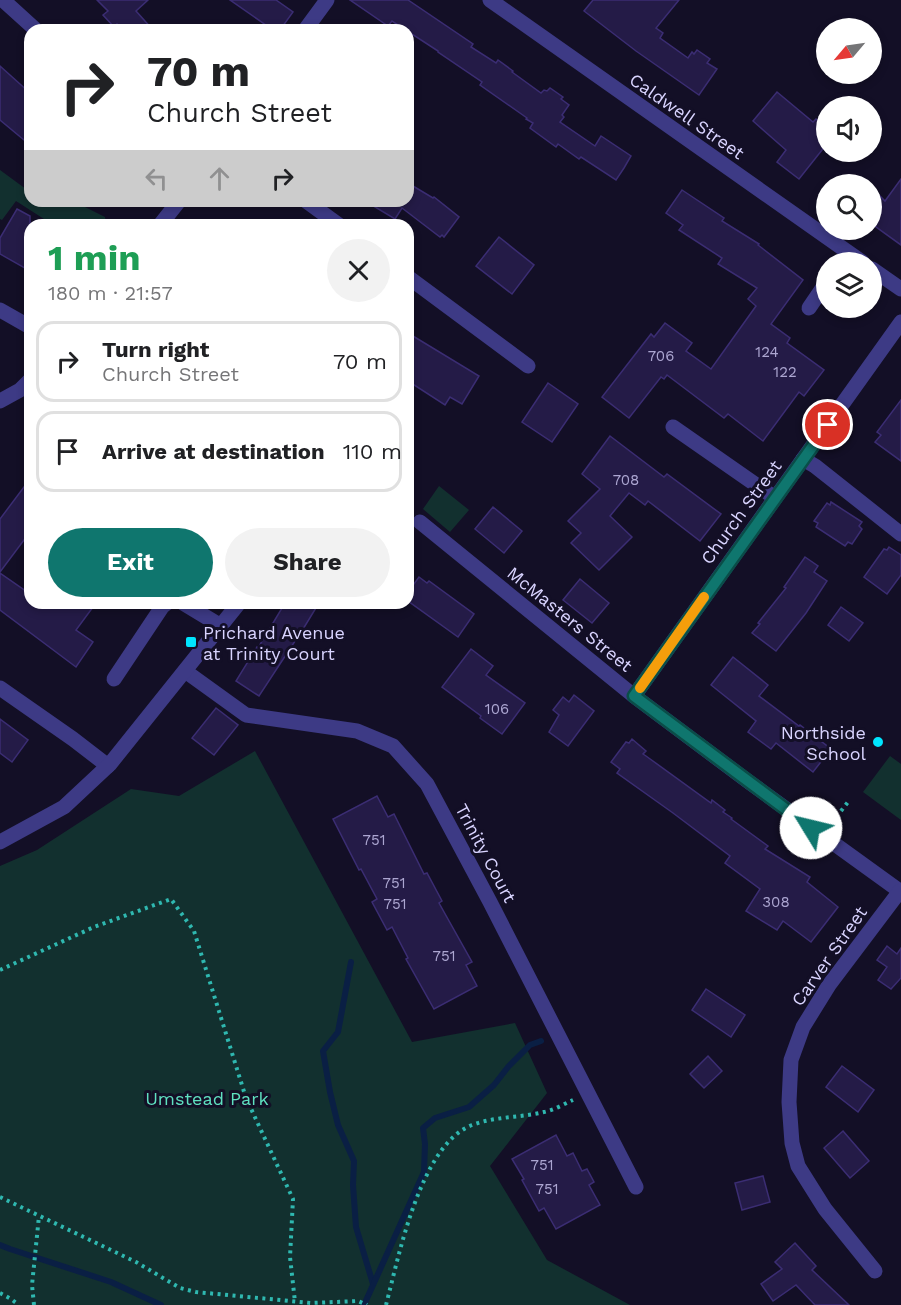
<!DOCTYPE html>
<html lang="en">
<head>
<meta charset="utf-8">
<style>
	:root { --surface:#fff; --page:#f2f2f2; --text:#202124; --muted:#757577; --line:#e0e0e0; --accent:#0f766e }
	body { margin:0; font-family:"Work Sans",sans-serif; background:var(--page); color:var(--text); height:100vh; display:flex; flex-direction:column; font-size:22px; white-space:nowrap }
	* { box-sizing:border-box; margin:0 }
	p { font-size:20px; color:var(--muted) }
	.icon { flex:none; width:33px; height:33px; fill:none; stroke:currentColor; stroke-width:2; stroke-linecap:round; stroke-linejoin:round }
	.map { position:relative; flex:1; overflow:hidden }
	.panel { position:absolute; left:24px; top:219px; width:390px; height:390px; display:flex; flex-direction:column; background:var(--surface); border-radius:18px; box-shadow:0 3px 9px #0003 }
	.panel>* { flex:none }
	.top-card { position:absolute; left:24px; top:24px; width:390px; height:183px; border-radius:18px; box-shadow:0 3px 9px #0003; background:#fff; color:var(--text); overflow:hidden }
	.needle { width:39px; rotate:241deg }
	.tools { position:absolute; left:816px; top:18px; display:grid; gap:12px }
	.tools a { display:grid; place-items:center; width:66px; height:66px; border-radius:50%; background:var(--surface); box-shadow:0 3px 9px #0003; font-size:30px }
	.pin { position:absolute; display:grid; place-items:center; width:51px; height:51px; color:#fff; margin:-26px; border:3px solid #fff; border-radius:50%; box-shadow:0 2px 6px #0007 }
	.me { position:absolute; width:66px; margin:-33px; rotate:306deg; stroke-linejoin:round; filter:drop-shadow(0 0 4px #0008) }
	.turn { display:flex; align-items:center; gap:21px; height:126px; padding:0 24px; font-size:27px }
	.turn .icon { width:78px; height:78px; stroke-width:2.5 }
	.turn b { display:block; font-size:42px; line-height:51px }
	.lanes { display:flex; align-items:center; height:57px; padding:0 24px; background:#0003; justify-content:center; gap:30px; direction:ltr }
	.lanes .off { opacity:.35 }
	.round { display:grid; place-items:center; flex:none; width:63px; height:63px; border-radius:32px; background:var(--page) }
	.headline { display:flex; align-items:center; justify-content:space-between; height:102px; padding:0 24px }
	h1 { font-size:36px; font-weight:700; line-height:45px; color:#1e9e55 }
	.button { display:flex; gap:12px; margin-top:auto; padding:12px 24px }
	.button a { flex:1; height:69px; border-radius:36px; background:var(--accent); color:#fff; font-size:24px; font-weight:700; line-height:69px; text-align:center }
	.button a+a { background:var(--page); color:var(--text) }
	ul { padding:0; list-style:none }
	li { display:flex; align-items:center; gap:18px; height:81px; margin:0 12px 9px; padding:0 12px; border:3px solid var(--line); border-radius:18px }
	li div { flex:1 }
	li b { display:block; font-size:22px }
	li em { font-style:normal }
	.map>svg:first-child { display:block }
	.green { fill:#12302f }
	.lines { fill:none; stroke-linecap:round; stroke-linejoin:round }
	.stream { stroke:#0a1f44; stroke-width:6 }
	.building { fill:#241b47; stroke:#3b2d73; stroke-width:1.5 }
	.path { stroke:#2fb8b0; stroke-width:4; stroke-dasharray:3 4.5; stroke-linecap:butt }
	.minor { stroke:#3d3a85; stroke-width:15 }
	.route-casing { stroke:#0a4d48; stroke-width:15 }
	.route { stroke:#0f766e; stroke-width:10 }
	.slow { stroke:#f59e0b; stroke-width:10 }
	.poi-dot { fill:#00e5ff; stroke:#130f26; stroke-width:2 }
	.labels { text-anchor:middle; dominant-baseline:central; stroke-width:6; stroke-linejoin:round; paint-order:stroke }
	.number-label { font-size:15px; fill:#aca6d1 }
	.street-label { font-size:18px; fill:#d9d4ff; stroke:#130f26 }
	.poi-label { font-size:18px; fill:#d9d4ff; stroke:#130f26; text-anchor:start }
	.park-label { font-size:18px; fill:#5fe0c0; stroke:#130f26 }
</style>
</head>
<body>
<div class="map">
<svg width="901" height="1305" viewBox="0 0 901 1305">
	<rect width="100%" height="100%" fill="#130f26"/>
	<g class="green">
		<polygon points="0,170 30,192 30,201 49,201 85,207 105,217 106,225 60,225 55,219 44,219 16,201 2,220 0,219"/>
		<polygon points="439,486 469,510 450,532 423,509"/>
		<polygon points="255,751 412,1042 515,1023 547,1093 490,1166 547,1260 630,1305 0,1305 0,866 37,850 131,789 179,796"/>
		<polygon points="890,756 901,764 901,820 863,792"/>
	</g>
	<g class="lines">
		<g class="stream">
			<polyline points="351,962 338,1032 323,1051 330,1092 338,1125 354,1161 353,1185 356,1227 373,1284"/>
			<polyline points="0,1245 10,1249 111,1282 161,1305"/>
			<polyline points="364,1305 424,1172 425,1144 423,1128 435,1118 469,1107 494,1085 508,1067 530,1045 541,1041"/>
		</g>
	</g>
	<g class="building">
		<polygon points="97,0 148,0 136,11 153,30 123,30 117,24 114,27 103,15 108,11"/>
		<polygon points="230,0 276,0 293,12 280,30 273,30"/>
		<polygon points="350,0 408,0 473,44 471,47 496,63 498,60 513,71 512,72 541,93 544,90 547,91 550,88 563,97 561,99 569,105 562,115 564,117 560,122 595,146 601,136 631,156 624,168 616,180 581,157 579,159 558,144 556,147 530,128 533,123 526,119 527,118 480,85 482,82 438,52 438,51 392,21 388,26"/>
		<polygon points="593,0 679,0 656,28 663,33 660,38 688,58 692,52 694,54 697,50 710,59 707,63 717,69 699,95 636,51 584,11"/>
		<polygon points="0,66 30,93 30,145 0,120"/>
		<polygon points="777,92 813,122 816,119 826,127 826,145 799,179 777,162 786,150 753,121"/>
		<polygon points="901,179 901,245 872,224 872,208 880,196 885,201"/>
		<polygon points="408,183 433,198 434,197 459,217 444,237 442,235 440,237 402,208 395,219 365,201 408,201"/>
		<polygon points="682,190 724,218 722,221 759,244 758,245 803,280 771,324 790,338 787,343 824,370 804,396 799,392 763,441 728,414 724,418 667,375 664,379 661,377 629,418 602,397 651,334 654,337 665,323 692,343 686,351 711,369 756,306 748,299 757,288 718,264 722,258 679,230 683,225 666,213"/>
		<polygon points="17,209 30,216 30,271 0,254 0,238"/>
		<polygon points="499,237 534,265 512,294 476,266"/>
		<polygon points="408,333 479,376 462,404 450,397 445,405 408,381"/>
		<polygon points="548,383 578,404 552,442 522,422"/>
		<polygon points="901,400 901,461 875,442 881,435 877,432"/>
		<polygon points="610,436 664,477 667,474 721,514 700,541 648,501 645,505 629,493 610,516 632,537 599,570 571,543 581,533 568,521 600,489 582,474"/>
		<polygon points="30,479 30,532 0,572 0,519"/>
		<polygon points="831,502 862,522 859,526 862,529 852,544 848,542 845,546 816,527 818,523 814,521 827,503 830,505"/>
		<polygon points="493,507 522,531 504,553 475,529"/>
		<polygon points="889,547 901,555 901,575 887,594 864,577 884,549 887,550"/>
		<polygon points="805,557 818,566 814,572 827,581 806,613 776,651 752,633 760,624 758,623 786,588 784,587"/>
		<polygon points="0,573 30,594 30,603 96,603 76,630 93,642 76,667 0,610"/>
		<polygon points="419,577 427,583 429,581 474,614 458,637 408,601 408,592"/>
		<polygon points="580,579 609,603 592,623 563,600"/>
		<polygon points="285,603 319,603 297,639 297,638 259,696 236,681 257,647 258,648"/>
		<polygon points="841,607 863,623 849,641 828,625"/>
		<polygon points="471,649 493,666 486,675 525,703 502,734 480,718 481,716 442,687"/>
		<polygon points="733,657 768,685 759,696 799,726 800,725 831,749 813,772 776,743 771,749 748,732 756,721 711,685"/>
		<polygon points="574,695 594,711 568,746 549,732 559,715 553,710 563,697 569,702"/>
		<polygon points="216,708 238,725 214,755 192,738"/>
		<polygon points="0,719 28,740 12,762 0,753"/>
		<polygon points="632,739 646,751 643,754 646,756 711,803 712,800 725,810 723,812 732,818 731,819 768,846 765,849 810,877 807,882 838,907 811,942 783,921 777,930 746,911 760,889 725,863 730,856 673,813 617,773 620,769 611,762 626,742 629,743"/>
		<polygon points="377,796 388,817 394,814 424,874 427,873 442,901 439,903 472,962 466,965 477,986 434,1009 406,959 408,958 392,927 387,930 372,902 377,899 361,869 359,870 333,819"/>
		<polygon points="887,946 897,954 901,948 901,978 891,989 878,980 887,967 877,960"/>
		<polygon points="706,989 745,1015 731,1037 692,1010"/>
		<polygon points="708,1056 722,1071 704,1088 690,1074"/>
		<polygon points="842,1066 874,1090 858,1112 826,1087"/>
		<polygon points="843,1131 869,1161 850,1178 824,1148"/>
		<polygon points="556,1135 567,1156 573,1153 582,1171 587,1169 594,1182 589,1185 600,1205 556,1229 544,1208 539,1211 522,1180 524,1179 512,1159"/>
		<polygon points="763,1176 770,1202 742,1210 735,1183"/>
		<polygon points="795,1243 816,1266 812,1270 849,1305 815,1305 796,1285 773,1301 761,1284 782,1269 775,1262"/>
	</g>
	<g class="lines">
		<g class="path">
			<polyline points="841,811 848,802"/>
			<polyline points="0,970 94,927 171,899 194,931 246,1098 293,1199 290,1257 295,1302"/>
			<polyline points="0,1197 136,1262 180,1288 196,1292 311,1303 358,1301 367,1305"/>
			<polyline points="0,1293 11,1299 19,1305"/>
			<polyline points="34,1305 32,1285 39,1216"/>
			<path d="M386 1305C399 1256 420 1145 472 1125 496 1116 520 1118 544 1112 554 1110 564 1104 573 1100"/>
		</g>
		<g class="minor">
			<polyline points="3,0 36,30"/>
			<polyline points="490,0 862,262"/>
			<polyline points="305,30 327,0"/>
			<polyline points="306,201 339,225"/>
			<polyline points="160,225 179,201"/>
			<polyline points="872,269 901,289"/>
			<polyline points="408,277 528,366"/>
			<polyline points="809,308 826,283"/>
			<polyline points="0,310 30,327"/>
			<polyline points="0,401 20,390 30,380"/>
			<polyline points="673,427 775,498"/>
			<polyline points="803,459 815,466 901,534"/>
			<polyline points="420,522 634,696 749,782 901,892"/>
			<polyline points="183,603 221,626"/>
			<polyline points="185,671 246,715 357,731 393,746 427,784 490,902 636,1187"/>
			<polyline points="114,679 162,607 167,603"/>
			<polyline points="0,688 73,739 108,766"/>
			<polyline points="634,696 901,322"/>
			<polyline points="0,842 64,807 110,764 239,603"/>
			<polyline points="875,1271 825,1209 798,1166 792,1143 789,1102 791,1060 803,1027 829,985 900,891"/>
		</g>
	</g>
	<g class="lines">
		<g class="route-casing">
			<polyline id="route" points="811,828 634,696 828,425"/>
		</g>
		<use href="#route" class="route"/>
		<polyline class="slow" points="640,688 704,597"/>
	</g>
	<g class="poi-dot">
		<rect x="185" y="636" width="12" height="12" rx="3"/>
		<circle cx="878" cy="742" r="6"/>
	</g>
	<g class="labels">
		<g class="number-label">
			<text x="767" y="352">124</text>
			<text x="661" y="356">706</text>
			<text x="785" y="372">122</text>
			<text x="626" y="480">708</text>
			<text x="497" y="709">106</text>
			<text x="374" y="840">751</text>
			<text x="394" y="883">751</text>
			<text x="776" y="902">308</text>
			<text x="395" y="904">751</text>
			<text x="444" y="956">751</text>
			<text x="542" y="1165">751</text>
			<text x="547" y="1189">751</text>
		</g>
		<g class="street-label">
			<text transform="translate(687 116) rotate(35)">Caldwell Street</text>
			<text transform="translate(741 512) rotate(-54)">Church Street</text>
			<text transform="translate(570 619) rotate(39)">McMasters Street</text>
			<text transform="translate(486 853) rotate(62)">Trinity Court</text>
			<text transform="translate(829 956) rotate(-55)">Carver Street</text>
		</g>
		<g class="poi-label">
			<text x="203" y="632">Prichard Avenue<tspan x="203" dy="21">at Trinity Court</tspan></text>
			<text x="866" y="732" text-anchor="end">Northside<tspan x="866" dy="21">School</tspan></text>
		</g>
		<g class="park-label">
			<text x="207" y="1098">Umstead Park</text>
		</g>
	</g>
</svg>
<div class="tools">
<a><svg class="needle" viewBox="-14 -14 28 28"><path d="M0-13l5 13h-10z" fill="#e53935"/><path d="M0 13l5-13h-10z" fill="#757577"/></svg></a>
<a><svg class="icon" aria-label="sound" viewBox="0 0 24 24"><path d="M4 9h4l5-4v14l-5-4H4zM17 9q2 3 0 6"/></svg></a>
<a><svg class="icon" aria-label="search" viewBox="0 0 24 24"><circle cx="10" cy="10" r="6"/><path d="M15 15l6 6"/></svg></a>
<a><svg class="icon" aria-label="layers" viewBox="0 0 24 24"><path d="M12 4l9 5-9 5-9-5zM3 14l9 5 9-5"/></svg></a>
</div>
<div class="pin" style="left:828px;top:425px;background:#d93025"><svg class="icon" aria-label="arrive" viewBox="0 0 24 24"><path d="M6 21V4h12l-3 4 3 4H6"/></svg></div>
<svg class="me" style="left:811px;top:828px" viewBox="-20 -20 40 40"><circle r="19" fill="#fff"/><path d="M0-13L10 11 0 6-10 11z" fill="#0f766e"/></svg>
<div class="top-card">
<div class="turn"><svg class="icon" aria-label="right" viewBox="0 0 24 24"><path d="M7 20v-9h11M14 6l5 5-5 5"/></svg><div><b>70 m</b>Church Street</div></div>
<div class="lanes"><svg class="icon off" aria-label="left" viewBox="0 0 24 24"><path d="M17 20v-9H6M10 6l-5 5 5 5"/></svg><svg class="icon off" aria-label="ahead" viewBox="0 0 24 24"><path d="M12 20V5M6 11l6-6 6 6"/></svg><svg class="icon" aria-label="right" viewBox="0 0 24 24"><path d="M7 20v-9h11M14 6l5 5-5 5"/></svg></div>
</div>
<section class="panel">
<div class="headline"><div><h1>1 min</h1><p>180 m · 21:57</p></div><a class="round"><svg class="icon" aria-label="close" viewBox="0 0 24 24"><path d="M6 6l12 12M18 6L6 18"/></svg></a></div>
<ul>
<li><svg class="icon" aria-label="right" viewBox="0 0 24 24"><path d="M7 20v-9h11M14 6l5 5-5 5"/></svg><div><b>Turn right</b><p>Church Street</p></div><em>70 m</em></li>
<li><svg class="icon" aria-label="arrive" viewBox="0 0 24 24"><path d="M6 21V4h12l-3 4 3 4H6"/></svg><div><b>Arrive at destination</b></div><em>110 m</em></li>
</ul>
<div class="button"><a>Exit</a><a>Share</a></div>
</section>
</div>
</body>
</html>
